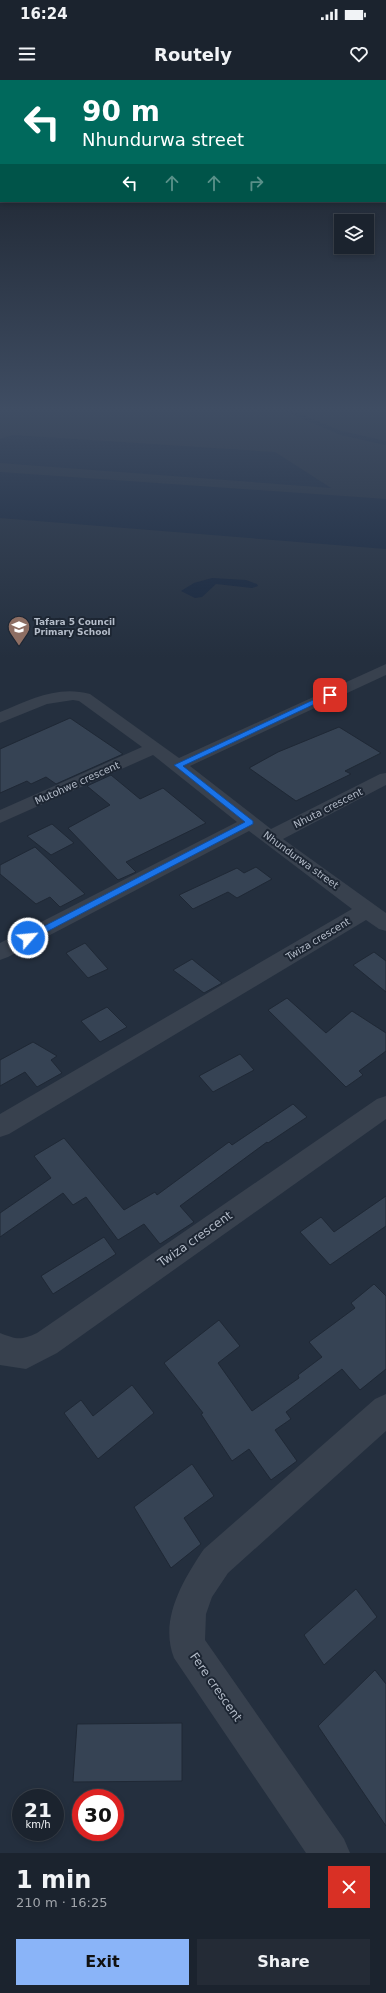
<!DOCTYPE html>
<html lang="en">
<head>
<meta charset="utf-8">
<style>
	:root { --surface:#1b232e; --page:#242b36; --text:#f1f3f6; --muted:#a0a4aa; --line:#39404a; --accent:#8ab4f8 }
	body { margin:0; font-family:"DejaVu Sans",sans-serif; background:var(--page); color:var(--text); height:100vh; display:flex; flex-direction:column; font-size:15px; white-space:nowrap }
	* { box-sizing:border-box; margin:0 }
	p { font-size:13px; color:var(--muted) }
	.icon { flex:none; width:22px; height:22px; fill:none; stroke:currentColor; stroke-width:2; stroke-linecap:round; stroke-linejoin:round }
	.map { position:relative; height:1773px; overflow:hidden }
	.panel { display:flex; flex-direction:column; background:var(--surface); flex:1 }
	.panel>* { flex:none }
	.top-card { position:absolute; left:0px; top:0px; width:386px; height:122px; box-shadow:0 2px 6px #0003,0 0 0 1px var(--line); background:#00695c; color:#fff; overflow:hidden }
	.controls { position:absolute; left:334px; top:134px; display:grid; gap:8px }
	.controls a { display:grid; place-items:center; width:40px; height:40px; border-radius:0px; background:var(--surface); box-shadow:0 2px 6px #0003,0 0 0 1px var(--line); font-size:20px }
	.speed { position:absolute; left:12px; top:1709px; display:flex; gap:8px; font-size:20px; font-weight:700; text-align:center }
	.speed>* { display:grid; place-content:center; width:52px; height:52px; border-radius:50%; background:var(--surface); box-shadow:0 2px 6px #0003,0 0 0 1px var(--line); line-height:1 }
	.speed small { font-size:10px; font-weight:400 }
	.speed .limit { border:6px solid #d22; background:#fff; color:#111 }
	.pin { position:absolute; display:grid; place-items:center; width:34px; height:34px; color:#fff; margin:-17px; border-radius:8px; box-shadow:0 2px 6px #0006 }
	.me { position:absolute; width:44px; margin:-22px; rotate:63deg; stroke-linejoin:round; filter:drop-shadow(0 0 3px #0008) }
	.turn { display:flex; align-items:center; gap:14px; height:84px; padding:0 16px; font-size:18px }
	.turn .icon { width:52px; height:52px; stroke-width:2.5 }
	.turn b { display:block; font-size:28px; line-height:34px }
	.lanes { display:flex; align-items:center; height:38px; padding:0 16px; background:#0003; justify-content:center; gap:20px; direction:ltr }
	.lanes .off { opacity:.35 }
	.round { display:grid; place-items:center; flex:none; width:42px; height:42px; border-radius:0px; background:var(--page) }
	.headline { display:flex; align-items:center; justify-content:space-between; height:68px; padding:0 16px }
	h1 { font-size:24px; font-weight:600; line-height:30px }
	.primary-button { display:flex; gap:8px; margin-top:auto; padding:8px 16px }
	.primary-button a { flex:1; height:46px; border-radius:0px; background:var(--accent); color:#111; font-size:16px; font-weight:600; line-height:46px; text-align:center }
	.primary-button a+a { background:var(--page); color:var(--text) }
	.status { display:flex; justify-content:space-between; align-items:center; height:28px; padding:0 20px; background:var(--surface); direction:ltr }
	.status svg { height:11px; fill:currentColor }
	header { display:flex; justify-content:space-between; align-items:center; height:52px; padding:0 16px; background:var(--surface); font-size:18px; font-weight:600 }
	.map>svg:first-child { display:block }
	.water { fill:#17263c }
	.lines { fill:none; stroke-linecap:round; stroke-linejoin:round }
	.stream { stroke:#17263c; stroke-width:4 }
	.building { fill:#364354; stroke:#1f2835 }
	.minor { fill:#38414e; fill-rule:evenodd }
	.route { fill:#1a73e8; stroke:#114b97 }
	.labels { text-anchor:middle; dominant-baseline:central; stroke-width:4; stroke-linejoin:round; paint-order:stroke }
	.far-poi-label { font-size:9px; font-weight:bold; fill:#b4bcc9; stroke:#1d2633; text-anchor:start }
	.street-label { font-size:10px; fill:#b4bcc9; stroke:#1d2633 }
	.near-street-label { font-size:12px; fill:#b4bcc9; stroke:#1d2633 }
</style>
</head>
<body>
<div class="status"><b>16:24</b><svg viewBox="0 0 49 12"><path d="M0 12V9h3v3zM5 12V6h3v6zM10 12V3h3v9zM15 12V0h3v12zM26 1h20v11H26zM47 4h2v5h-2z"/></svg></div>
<header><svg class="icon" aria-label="menu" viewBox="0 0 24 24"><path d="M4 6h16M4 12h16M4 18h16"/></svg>Routely<svg class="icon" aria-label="heart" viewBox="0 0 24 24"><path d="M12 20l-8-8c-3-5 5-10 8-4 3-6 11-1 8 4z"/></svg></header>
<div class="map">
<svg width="386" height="1773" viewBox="0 0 386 1773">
	<rect width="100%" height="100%" fill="#242f3e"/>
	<g class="water">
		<polygon points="13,355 275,372 331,408 0,383 0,359"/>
		<polygon points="0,392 386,419 386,469 0,438"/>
		<polygon points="212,498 246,500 257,504 258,506 252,508 216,504 202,517 195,518 181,511 194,503"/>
	</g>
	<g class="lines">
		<polyline class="stream" points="287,330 341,353 386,363"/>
	</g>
	<g class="building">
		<polygon points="70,638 123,674 56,704 46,697 31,704 27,701 0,713 0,669"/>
		<polygon points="339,647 381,673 345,691 351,694 296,721 249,688 278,672"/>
		<polygon points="111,695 140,719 163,708 206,743 126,782 136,792 118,800 68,748 110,725 87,706"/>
		<polygon points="52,744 74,763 51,775 27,756"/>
		<polygon points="35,767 85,814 60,827 50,817 36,824 0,794 0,785"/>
		<polygon points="256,787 272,799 237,818 228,812 193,829 179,815 237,788 244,793"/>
		<polygon points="85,863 108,889 88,898 66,873"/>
		<polygon points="374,872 386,881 386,912 353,885"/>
		<polygon points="192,879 198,884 222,903 204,913 173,890"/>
		<polygon points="287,918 326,953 352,931 386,953 386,971 359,991 363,995 346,1007 268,930"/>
		<polygon points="107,927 127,947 100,962 81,941"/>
		<polygon points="33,962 57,976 51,980 62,993 37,1007 25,992 0,1006 0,980"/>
		<polygon points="240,974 254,990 213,1012 199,996"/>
		<polygon points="293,1024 307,1037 268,1063 267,1062 180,1126 194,1142 160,1164 144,1144 118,1160 86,1117 73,1125 63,1113 0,1157 0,1133 51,1098 34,1076 64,1058 124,1130 155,1112 157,1115 229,1062 232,1065"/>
		<polygon points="386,1116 386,1146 330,1185 300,1152 321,1137 334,1152"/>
		<polygon points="104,1157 116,1174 53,1214 41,1196"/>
		<polygon points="374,1204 386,1216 386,1289 360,1310 342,1289 286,1332 291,1339 275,1350 297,1381 271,1400 249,1369 232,1381 201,1334 203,1333 164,1283 219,1240 240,1266 218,1283 252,1331 299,1298 298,1295 322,1277 309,1262 355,1228 351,1223"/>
		<polygon points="132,1305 154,1333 98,1379 64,1333 81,1320 93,1336"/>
		<polygon points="192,1384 214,1416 184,1438 201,1464 171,1488 134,1427"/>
		<polygon points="356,1509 377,1537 324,1585 304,1555"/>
		<polygon points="375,1590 386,1604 386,1746 318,1646"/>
		<polygon points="182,1643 182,1701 73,1702 77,1644"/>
	</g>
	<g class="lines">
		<g class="minor">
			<path d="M386 584V595L190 686 271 749 380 694 386 693V705L283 759 386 833V851L379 849 366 840 9 1054 0 1057V1034L352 829 249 751 8 877 0 880V863L237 742 153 675 0 743V730L142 667 79 621 73 620 47 624 0 643V632C30 620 57 605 90 614L179 678Z"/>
			<path d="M386 1016V1039L57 1273 26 1289 0 1285V1253C16 1259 20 1261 37 1253L377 1019Z"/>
			<path d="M386 1314V1351L228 1493 212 1517 206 1534 205 1560 344 1759 350 1773H306L174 1578C159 1540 183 1500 204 1469L375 1319Z"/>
		</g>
	</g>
	<linearGradient id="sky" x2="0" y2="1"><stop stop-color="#141a22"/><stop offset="0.57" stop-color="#3f4d63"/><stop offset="1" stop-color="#3f4d63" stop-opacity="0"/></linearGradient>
	<rect width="386" height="578" fill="url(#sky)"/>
	<polygon class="route" points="328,613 334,615 183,686 253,741 253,744 31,860 25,860 25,856 245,742 174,685"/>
	<defs>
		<g id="school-pin" transform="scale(1.15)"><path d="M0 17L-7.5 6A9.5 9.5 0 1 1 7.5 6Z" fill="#8d6e63" stroke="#1d2633"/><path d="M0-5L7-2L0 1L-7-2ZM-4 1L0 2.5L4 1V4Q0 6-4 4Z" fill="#fff"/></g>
	</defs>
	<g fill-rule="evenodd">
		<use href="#school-pin" x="19" y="547"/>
	</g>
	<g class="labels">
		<g class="far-poi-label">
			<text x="34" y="542">Tafara 5 Council<tspan x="34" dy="10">Primary School</tspan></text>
		</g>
		<g class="street-label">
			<text transform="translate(77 703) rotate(-24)">Mutohwe crescent</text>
			<text transform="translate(328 728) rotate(-27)">Nhuta crescent</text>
			<text transform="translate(301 780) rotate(36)">Nhundurwa street</text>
			<text transform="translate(318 859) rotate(-31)">Twiza crescent</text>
		</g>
		<g class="near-street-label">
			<text transform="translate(195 1159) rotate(-35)">Twiza crescent</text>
			<text transform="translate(216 1607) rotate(55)">Fere crescent</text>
		</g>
	</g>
</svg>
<div class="controls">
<a><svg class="icon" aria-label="layers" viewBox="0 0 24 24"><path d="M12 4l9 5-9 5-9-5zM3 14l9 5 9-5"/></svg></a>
</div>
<div class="speed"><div>21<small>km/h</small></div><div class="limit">30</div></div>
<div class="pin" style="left:330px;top:615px;background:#d93025"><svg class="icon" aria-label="arrive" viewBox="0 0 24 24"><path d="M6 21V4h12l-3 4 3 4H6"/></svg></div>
<svg class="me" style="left:28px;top:858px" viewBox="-20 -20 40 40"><circle r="17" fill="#1a73e8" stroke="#fff" stroke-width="3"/><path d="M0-11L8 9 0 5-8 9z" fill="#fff"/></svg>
<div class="top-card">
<div class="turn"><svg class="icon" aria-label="left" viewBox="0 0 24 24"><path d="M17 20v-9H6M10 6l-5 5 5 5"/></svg><div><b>90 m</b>Nhundurwa street</div></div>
<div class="lanes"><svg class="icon" aria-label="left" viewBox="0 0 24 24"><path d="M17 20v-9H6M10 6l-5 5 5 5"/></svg><svg class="icon off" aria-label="ahead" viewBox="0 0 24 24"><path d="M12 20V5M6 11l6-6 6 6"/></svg><svg class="icon off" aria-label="ahead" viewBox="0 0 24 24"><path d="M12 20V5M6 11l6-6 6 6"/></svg><svg class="icon off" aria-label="right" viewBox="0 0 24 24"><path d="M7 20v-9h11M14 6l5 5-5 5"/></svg></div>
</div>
</div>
<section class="panel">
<div class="headline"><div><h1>1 min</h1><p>210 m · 16:25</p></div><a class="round" style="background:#d93025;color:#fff"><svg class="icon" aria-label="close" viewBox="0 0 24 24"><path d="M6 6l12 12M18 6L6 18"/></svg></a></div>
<div class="primary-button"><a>Exit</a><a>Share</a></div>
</section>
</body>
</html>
